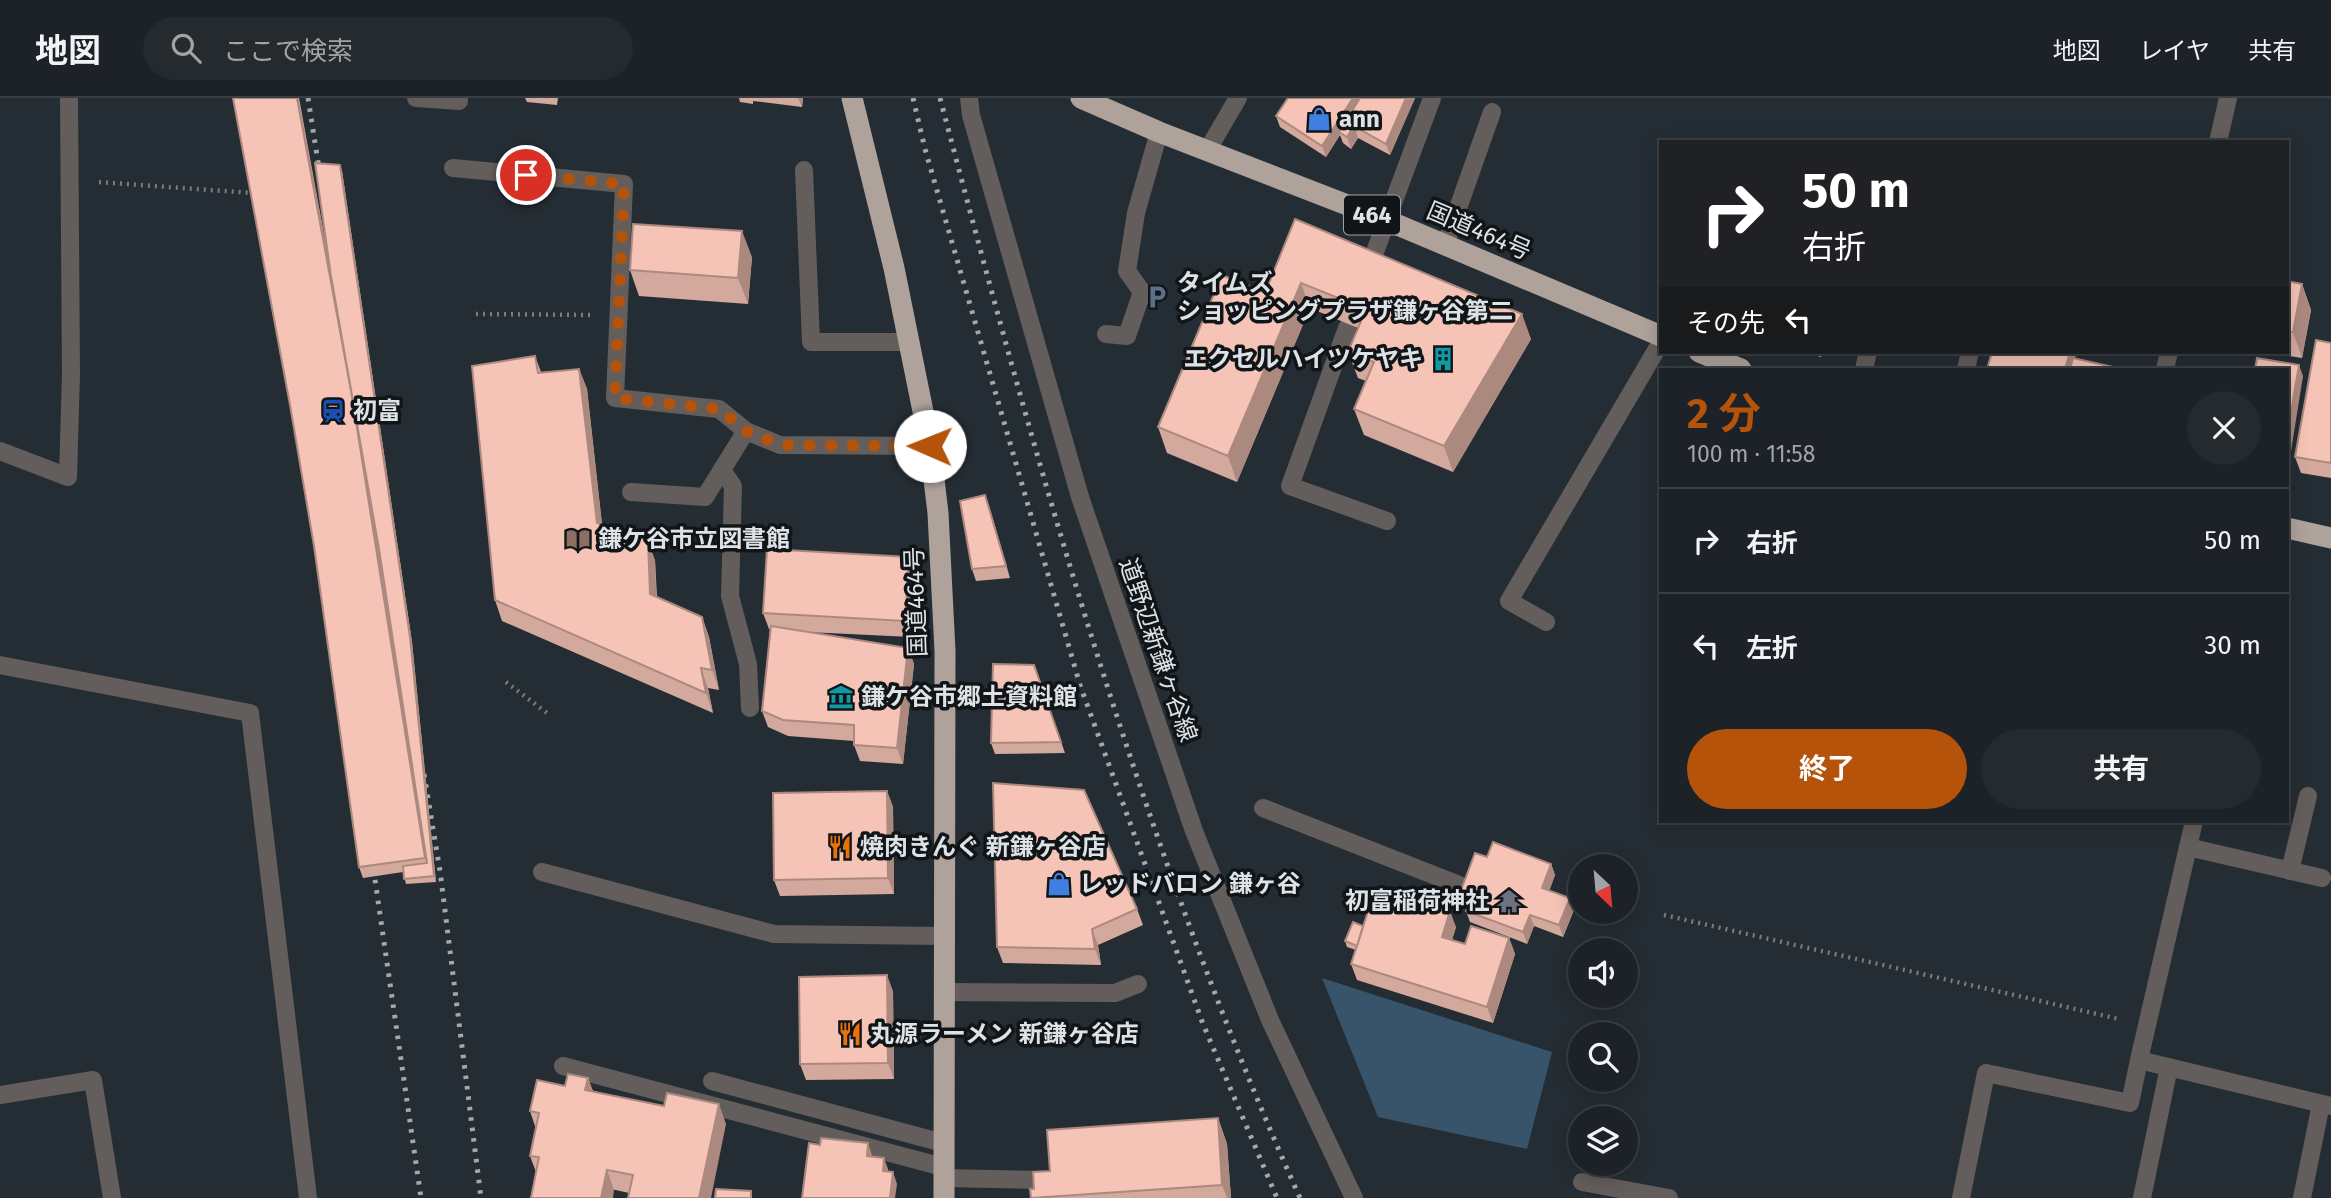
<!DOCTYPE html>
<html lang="ja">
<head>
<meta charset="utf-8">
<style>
	:root { --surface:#1c2227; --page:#252a2f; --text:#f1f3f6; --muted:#a0a4a7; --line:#3a3f44; --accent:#b45309 }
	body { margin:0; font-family:"Fira Sans","Noto Sans JP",sans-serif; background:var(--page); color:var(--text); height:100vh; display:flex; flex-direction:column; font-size:26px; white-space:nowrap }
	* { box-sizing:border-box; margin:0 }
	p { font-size:23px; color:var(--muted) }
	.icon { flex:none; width:38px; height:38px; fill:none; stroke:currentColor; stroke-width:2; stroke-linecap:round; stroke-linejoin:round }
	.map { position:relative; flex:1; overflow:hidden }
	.drawer { position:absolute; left:1659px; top:270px; width:630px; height:455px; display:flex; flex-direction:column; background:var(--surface); border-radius:0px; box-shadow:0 4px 18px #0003,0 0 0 2px var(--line) }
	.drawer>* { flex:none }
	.top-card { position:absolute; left:1659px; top:42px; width:630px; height:214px; border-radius:0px; box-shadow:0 4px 18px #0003,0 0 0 2px var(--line); background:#202124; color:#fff; overflow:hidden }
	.needle { width:46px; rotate:154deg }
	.controls { position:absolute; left:1568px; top:756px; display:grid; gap:14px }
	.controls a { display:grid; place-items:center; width:70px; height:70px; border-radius:50%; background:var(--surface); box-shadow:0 4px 18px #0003,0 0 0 2px var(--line); font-size:35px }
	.pin { position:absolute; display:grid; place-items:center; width:60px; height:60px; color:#fff; margin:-30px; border:4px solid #fff; border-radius:50%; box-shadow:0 2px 7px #0007 }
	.me { position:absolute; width:77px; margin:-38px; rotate:271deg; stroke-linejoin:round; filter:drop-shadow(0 0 5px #0008) }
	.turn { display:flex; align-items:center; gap:24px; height:147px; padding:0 28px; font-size:32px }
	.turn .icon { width:91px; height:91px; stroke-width:2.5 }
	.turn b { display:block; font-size:49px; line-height:60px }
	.then { display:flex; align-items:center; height:66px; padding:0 28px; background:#0003; gap:14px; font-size:26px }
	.round { display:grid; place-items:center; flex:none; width:74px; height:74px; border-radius:37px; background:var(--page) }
	.summary { display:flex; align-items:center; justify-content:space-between; height:119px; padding:0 28px }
	h1 { font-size:42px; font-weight:700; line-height:52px; color:var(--accent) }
	.cta { display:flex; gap:14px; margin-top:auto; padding:14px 28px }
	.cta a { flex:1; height:80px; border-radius:42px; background:var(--accent); color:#fff; font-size:28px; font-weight:700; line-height:80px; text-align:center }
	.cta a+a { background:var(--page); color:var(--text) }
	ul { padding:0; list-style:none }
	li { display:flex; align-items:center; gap:21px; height:105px; padding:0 28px; border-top:2px solid var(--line) }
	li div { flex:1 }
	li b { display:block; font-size:26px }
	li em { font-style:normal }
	header { display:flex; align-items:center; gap:42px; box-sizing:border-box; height:98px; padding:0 35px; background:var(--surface); border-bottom:2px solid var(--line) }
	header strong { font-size:33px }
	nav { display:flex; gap:38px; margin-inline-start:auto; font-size:24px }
	.search { width:490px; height:63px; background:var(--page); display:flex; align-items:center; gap:18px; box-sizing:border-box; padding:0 24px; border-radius:38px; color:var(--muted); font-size:26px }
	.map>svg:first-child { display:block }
	.green { fill:#38546a }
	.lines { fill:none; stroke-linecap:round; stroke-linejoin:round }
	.path { stroke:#767e83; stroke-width:4.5; stroke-dasharray:2 5; stroke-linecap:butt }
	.minor { stroke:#635e5b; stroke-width:18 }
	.highway { stroke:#aea29b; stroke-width:21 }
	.rail { stroke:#a2a9ae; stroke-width:5; stroke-dasharray:3.5 7; stroke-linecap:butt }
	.wall { fill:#d3a99d }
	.shaded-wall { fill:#ac897f }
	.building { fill:#f5c4b6; stroke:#ac897f; stroke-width:2 }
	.route { stroke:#b45309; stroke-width:12; stroke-dasharray:0 21.6 }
	.labels { text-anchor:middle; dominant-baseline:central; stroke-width:7; stroke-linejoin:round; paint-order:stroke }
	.shield { fill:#111518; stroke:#9fa4a8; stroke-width:2 }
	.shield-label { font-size:23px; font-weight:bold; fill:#dce2e6 }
	.poi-label { font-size:24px; font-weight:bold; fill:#dce2e6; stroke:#111518; text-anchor:start }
	.street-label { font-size:24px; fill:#dce2e6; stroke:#111518 }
</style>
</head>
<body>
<header>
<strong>地図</strong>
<div class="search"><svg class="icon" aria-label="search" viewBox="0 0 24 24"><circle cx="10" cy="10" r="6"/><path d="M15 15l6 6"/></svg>ここで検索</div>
<nav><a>地図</a><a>レイヤ</a><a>共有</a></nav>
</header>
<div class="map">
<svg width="2331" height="1100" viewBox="0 0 2331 1100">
	<rect width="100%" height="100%" fill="#252d34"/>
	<polygon class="green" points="1322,880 1552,954 1527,1051 1378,1019"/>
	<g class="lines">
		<g class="path">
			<polyline points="99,84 252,95"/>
			<polyline points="476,216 590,217"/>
			<polyline points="506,584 547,615"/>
			<polyline points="1664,817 2119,921"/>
		</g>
		<g class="minor">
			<polyline points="416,0 459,3 459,0"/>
			<polyline points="969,0 971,17 1080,399 1194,733 1270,922 1354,1100"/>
			<polyline points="2218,44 2228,0"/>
			<polyline points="1207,53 1238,0"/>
			<polyline points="453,70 624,86 615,300 719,311 746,333 780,347 930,348"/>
			<polyline points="804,72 811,244 909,244"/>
			<polyline points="1445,147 1492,14"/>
			<polyline points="1369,170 1432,0"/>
			<polyline points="1347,230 1290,388 1387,423"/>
			<polyline points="1106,236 1127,238 1142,194 1127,173 1136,115 1159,34"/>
			<polyline points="1864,271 1868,254"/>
			<polyline points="1966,271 1970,254"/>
			<polyline points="2165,271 2169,254"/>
			<polyline points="0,353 68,379 71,276 69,0"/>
			<polyline points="722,372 733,388 730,498 748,566 750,610"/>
			<polyline points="631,394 705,399 746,333"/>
			<polyline points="1546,524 1509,503 1661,244"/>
			<polyline points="0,567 250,615 308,1100"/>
			<polyline points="1263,710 1459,787"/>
			<polyline points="2194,723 2139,962 2331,1008"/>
			<polyline points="2188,749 2322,780"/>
			<polyline points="2290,773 2308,698"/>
			<polyline points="542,774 774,836 943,838"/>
			<polyline points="943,894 1115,895 1138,886"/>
			<polyline points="563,968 943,1069"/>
			<polyline points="712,983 943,1045"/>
			<polyline points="0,997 93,982 112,1100"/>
			<polyline points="943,1080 1045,1082"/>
			<polyline points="1582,1084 1669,1100"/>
			<polyline points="1961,1100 1986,975 2130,1005 2139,962"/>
			<polyline points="2142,1100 2169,969"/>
			<polyline points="2302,1100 2321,1006"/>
		</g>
		<g class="highway">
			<polyline points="852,0 894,170 930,348 938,415 945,553 944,1100"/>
			<polyline points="1081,0 1159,34 1386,122 1661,238"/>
			<polyline points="1699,254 1741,271"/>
			<polyline points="2287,430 2331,440"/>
		</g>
		<g class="rail">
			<polyline points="308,0 321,83"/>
			<polyline points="913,0 925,51 1080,587 1203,926 1277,1100"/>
			<path d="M940 0C1038 373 1142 747 1300 1100"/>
			<polyline points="424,676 440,773 481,1100"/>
			<polyline points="372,761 421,1100"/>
		</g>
	</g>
	<g class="wall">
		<polygon points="233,0 299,0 328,158 342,73 412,544 436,784 406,786 403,774 363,780 359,769 314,448 290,307"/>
		<polygon points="525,0 558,0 557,7 527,4"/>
		<polygon points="739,0 803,0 802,9 753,3 753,6 740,4"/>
		<polygon points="1288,0 1415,0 1390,57 1358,40 1351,51 1343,45 1340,37 1326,59 1280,29 1276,18"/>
		<polygon points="1295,121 1531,241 1453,374 1364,337 1354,311 1366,283 1358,280 1348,254 1358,230 1310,210 1237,384 1167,355 1158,329 1265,195"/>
		<polygon points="752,159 748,206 639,198 630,172"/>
		<polygon points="2287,183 2302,186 2311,212 2302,260 2265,254 2287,254"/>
		<polygon points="2331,245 2331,380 2301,375 2295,359"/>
		<polygon points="1802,254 1822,254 1821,259"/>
		<polygon points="535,258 541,274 579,271 587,291 602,426 655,462 657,499 702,519 709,539 719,592 708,590 713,615 502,523 495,502"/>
		<polygon points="985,397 989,408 1010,480 976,483 972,471"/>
		<polygon points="909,459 915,475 911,539 807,534 908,550 914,566 903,666 860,663 854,647 854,643 788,638 768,629 762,613 770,531 769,531 763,515"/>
		<polygon points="1034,567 1065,655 995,656 991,645"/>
		<polygon points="887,693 893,709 894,796 780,798 774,782"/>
		<polygon points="1487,759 1551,766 1555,777 1549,793 1574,812 1563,839 1534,828 1527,846 1470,824 1466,813 1468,807 1464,806 1460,795"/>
		<polygon points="1391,807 1456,829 1452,842 1465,846 1509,840 1515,856 1493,925 1357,882 1351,866 1356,852 1347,849 1345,843"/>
		<polygon points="1137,811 1143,827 1098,847 1101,867 1003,865 997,849"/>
		<polygon points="893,893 894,981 806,982 800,966"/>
		<polygon points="588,980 593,993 726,1026 629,1095 536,1074 530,1058 536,1031 530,1013 565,988"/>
		<polygon points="1218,1020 1227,1046 1231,1100 1031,1100 1034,1091 1050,1073"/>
	</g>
	<g class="shaded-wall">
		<polygon points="297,0 298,0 357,309 429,771 425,760"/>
		<polygon points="798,0 803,0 802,9"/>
		<polygon points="1353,0 1365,0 1339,34 1340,37 1326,59 1322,48"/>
		<polygon points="1406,0 1415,0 1390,57 1386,46"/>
		<polygon points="1354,28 1358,40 1351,51 1347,39"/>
		<polygon points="340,67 342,73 412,544 436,784 434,778"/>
		<polygon points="742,133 752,159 748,206 738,180"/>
		<polygon points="1301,185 1310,210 1237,384 1228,358"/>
		<polygon points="2302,186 2311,212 2302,260 2293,234"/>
		<polygon points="1522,216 1531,241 1453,374 1444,348"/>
		<polygon points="2070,254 2075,254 2076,257 2072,271 2065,271"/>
		<polygon points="2299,267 2303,278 2291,353 2287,344 2287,338"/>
		<polygon points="579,271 587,291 604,445 597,425"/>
		<polygon points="985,397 989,408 1010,480 1006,468"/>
		<polygon points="648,442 655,462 657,517 650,496"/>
		<polygon points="909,459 915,475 911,539 905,523"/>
		<polygon points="702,519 709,539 719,592 712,572"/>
		<polygon points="908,550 914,566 903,666 897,650"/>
		<polygon points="701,570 708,590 713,615 706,595"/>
		<polygon points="887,693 893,709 894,796 888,780"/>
		<polygon points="1551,766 1555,777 1546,802 1542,790"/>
		<polygon points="1570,800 1574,812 1563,839 1559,827"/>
		<polygon points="1450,813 1456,829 1448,855 1442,839"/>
		<polygon points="1530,817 1534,828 1527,846 1523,834"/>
		<polygon points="1092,831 1098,847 1101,867 1095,851"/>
		<polygon points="1509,840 1515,856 1493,925 1487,909"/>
		<polygon points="887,877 893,893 894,981 888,965"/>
		<polygon points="588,980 595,1000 585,992"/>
		<polygon points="719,1006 726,1026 711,1100 699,1100"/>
		<polygon points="1218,1020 1227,1046 1231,1100 1227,1100 1222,1087"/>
		<polygon points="868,1045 872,1057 871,1069 867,1058"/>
		<polygon points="884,1060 888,1071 887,1084 883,1073"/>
		<polygon points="607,1072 614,1092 613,1100 601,1100"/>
		<polygon points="893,1074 897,1086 895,1100 890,1100"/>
	</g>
	<g class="building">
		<polygon points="233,0 297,0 352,298 425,760 359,769 314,448 290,307"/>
		<polygon points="1288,0 1353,0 1322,48 1276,18"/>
		<polygon points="1360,0 1406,0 1386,46 1354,28 1347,39 1339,34"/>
		<polygon points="315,65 340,67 410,539 434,778 404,781 403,768 427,765 379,451 331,178"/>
		<polygon points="1295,121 1522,216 1444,348 1354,311 1374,264 1348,254 1366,211 1301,185 1228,358 1158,329 1222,177 1265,195"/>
		<polygon points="633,126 742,133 738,180 630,172"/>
		<polygon points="2287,183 2302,186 2293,234 2287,234"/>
		<polygon points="2316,242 2331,245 2331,365 2295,359"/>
		<polygon points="1992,254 2070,254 2065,271 1987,271"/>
		<polygon points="535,258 538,275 579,271 597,425 648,442 650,496 702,519 712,572 701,570 706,595 495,502 472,268"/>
		<polygon points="2073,260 2122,271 2070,271"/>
		<polygon points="2257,260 2299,267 2287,338 2287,271 2255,271"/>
		<polygon points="985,397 1006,468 972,471 960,403"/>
		<polygon points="767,451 909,459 905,523 763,515"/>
		<polygon points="771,528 908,550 897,650 854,647 854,627 783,622 762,613"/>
		<polygon points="993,566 1034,567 1061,644 991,645"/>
		<polygon points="993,685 1084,692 1137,811 1092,831 1095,851 997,849"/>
		<polygon points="887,693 888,780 774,782 773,695"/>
		<polygon points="1493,744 1551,766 1542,790 1570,800 1559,827 1530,817 1523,834 1466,813 1471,799 1460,795 1475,755 1487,759"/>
		<polygon points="1395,795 1450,813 1442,839 1465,846 1471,828 1509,840 1487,909 1351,866 1372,801 1391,807"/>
		<polygon points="1353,824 1363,828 1357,848 1345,843"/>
		<polygon points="887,877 888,965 800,966 799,879"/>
		<polygon points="568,976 588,980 585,992 664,1008 667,995 719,1006 699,1100 628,1100 633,1077 607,1072 601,1100 531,1100 539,1059 530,1058 539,1015 530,1013 537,982 565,988"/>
		<polygon points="1218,1020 1222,1087 1031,1100 1030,1091 1034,1091 1033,1074 1050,1073 1047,1032"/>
		<polygon points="821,1040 868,1045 867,1058 884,1060 883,1073 893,1074 890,1100 802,1100 809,1045 820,1047"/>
		<polygon points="716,1091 751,1093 751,1100 715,1100"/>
	</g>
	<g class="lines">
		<polyline class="route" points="526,77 624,86 615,300 719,311 746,333 780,347 930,348"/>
	</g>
	<defs>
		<g id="shop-bare" transform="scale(1.89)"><path d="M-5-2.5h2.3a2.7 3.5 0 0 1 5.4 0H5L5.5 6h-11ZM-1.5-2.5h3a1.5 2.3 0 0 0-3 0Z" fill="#3f7fe0" stroke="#111518" stroke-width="2.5" paint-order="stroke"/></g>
		<g id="parking-bare" transform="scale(1.89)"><path d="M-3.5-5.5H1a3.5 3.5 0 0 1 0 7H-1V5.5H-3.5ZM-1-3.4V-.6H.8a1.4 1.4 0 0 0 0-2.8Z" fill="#5c6f8a" stroke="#111518" stroke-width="2.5" paint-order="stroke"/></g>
		<g id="building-bare" transform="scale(1.89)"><path d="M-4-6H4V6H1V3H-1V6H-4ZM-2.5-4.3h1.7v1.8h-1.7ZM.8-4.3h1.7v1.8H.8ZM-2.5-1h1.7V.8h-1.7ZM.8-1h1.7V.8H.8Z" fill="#0f9aa8" stroke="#111518" stroke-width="2.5" paint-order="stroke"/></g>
		<g id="station-bare" transform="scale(1.89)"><path d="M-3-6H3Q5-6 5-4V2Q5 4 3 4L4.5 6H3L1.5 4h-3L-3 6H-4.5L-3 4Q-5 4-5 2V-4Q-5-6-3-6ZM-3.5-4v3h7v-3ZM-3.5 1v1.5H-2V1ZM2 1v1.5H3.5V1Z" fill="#1a4fb4" stroke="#111518" stroke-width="2.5" paint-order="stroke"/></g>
		<g id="library-bare" transform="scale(1.89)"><path d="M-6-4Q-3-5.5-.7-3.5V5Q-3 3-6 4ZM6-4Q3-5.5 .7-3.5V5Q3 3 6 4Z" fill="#8d6e63" stroke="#111518" stroke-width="2.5" paint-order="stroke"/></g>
		<g id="museum-bare" transform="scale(1.89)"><path d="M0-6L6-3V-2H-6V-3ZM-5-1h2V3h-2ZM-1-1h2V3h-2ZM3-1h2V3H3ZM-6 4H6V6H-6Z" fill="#0f9aa8" stroke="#111518" stroke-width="2.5" paint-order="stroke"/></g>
		<g id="restaurant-bare" transform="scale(1.89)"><path d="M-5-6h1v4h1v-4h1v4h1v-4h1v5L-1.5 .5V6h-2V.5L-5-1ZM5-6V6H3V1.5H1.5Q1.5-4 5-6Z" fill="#e8710a" stroke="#111518" stroke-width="2.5" paint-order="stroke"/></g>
		<g id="temple-bare" transform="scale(1.89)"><path d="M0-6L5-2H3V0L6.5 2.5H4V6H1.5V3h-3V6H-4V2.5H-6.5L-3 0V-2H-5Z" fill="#6b7280" stroke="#111518" stroke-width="2.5" paint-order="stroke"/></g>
	</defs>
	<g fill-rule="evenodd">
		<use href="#shop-bare" x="1319" y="21"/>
		<use href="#parking-bare" x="1157" y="199"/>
		<use href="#building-bare" x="1443" y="261"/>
		<use href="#station-bare" x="333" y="313"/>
		<use href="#library-bare" x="578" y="441"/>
		<use href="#museum-bare" x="841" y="599"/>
		<use href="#restaurant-bare" x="840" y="749"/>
		<use href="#shop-bare" x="1059" y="786"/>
		<use href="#temple-bare" x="1509" y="803"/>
		<use href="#restaurant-bare" x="850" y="936"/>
	</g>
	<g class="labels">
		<rect class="shield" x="1344" y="97.5" width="56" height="39" rx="5"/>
		<g class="shield-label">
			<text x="1372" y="117">464</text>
		</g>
		<g class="poi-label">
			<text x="1339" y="21">ann</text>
			<text x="1177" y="185">タイムズ<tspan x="1177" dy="28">ショッピングプラザ鎌ヶ谷第二</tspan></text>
			<text x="1423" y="261" text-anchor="end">エクセルハイツケヤキ</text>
			<text x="353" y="313">初富</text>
			<text x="598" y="441">鎌ケ谷市立図書館</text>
			<text x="861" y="599">鎌ケ谷市郷土資料館</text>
			<text x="860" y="749">焼肉きんぐ 新鎌ヶ谷店</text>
			<text x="1079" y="786">レッドバロン 鎌ヶ谷</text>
			<text x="1489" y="803" text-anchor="end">初富稲荷神社</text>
			<text x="870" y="936">丸源ラーメン 新鎌ヶ谷店</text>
		</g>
		<g class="street-label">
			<text transform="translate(1479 133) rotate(23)">国道464号</text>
			<text transform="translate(916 504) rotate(-92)">国道464号</text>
			<text transform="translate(1158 552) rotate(71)">道野辺新鎌ヶ谷線</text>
		</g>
	</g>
</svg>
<div class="controls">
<a><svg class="needle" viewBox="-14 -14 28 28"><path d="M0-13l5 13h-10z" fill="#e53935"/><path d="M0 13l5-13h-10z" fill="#a0a4a7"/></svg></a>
<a><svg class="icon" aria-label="sound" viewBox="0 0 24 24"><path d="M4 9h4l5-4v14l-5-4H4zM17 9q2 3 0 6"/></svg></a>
<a><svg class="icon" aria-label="search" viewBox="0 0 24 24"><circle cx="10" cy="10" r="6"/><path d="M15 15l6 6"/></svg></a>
<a><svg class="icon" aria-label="layers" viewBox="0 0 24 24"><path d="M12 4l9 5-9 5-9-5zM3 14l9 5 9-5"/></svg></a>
</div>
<div class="pin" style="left:526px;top:77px;background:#d93025"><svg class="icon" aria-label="arrive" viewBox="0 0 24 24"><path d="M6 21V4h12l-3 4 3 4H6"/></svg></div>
<svg class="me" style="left:930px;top:348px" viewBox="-20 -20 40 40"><circle r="19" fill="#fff"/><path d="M0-13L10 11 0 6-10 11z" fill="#b45309"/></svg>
<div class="top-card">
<div class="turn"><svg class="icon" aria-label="right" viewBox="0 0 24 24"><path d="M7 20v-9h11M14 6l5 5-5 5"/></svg><div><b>50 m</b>右折</div></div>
<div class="then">その先<svg class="icon" aria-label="left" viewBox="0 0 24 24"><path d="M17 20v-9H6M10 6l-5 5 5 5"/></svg></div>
</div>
<section class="drawer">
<div class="summary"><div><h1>2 分</h1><p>100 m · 11:58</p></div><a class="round"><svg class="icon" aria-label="close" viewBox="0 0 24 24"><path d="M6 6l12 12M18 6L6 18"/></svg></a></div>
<ul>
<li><svg class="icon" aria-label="right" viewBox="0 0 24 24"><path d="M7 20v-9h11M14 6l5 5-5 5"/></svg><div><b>右折</b></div><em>50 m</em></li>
<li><svg class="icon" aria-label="left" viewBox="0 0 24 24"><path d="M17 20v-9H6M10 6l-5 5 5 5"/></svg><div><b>左折</b></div><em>30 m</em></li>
</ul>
<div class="cta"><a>終了</a><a>共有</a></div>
</section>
</div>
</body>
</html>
